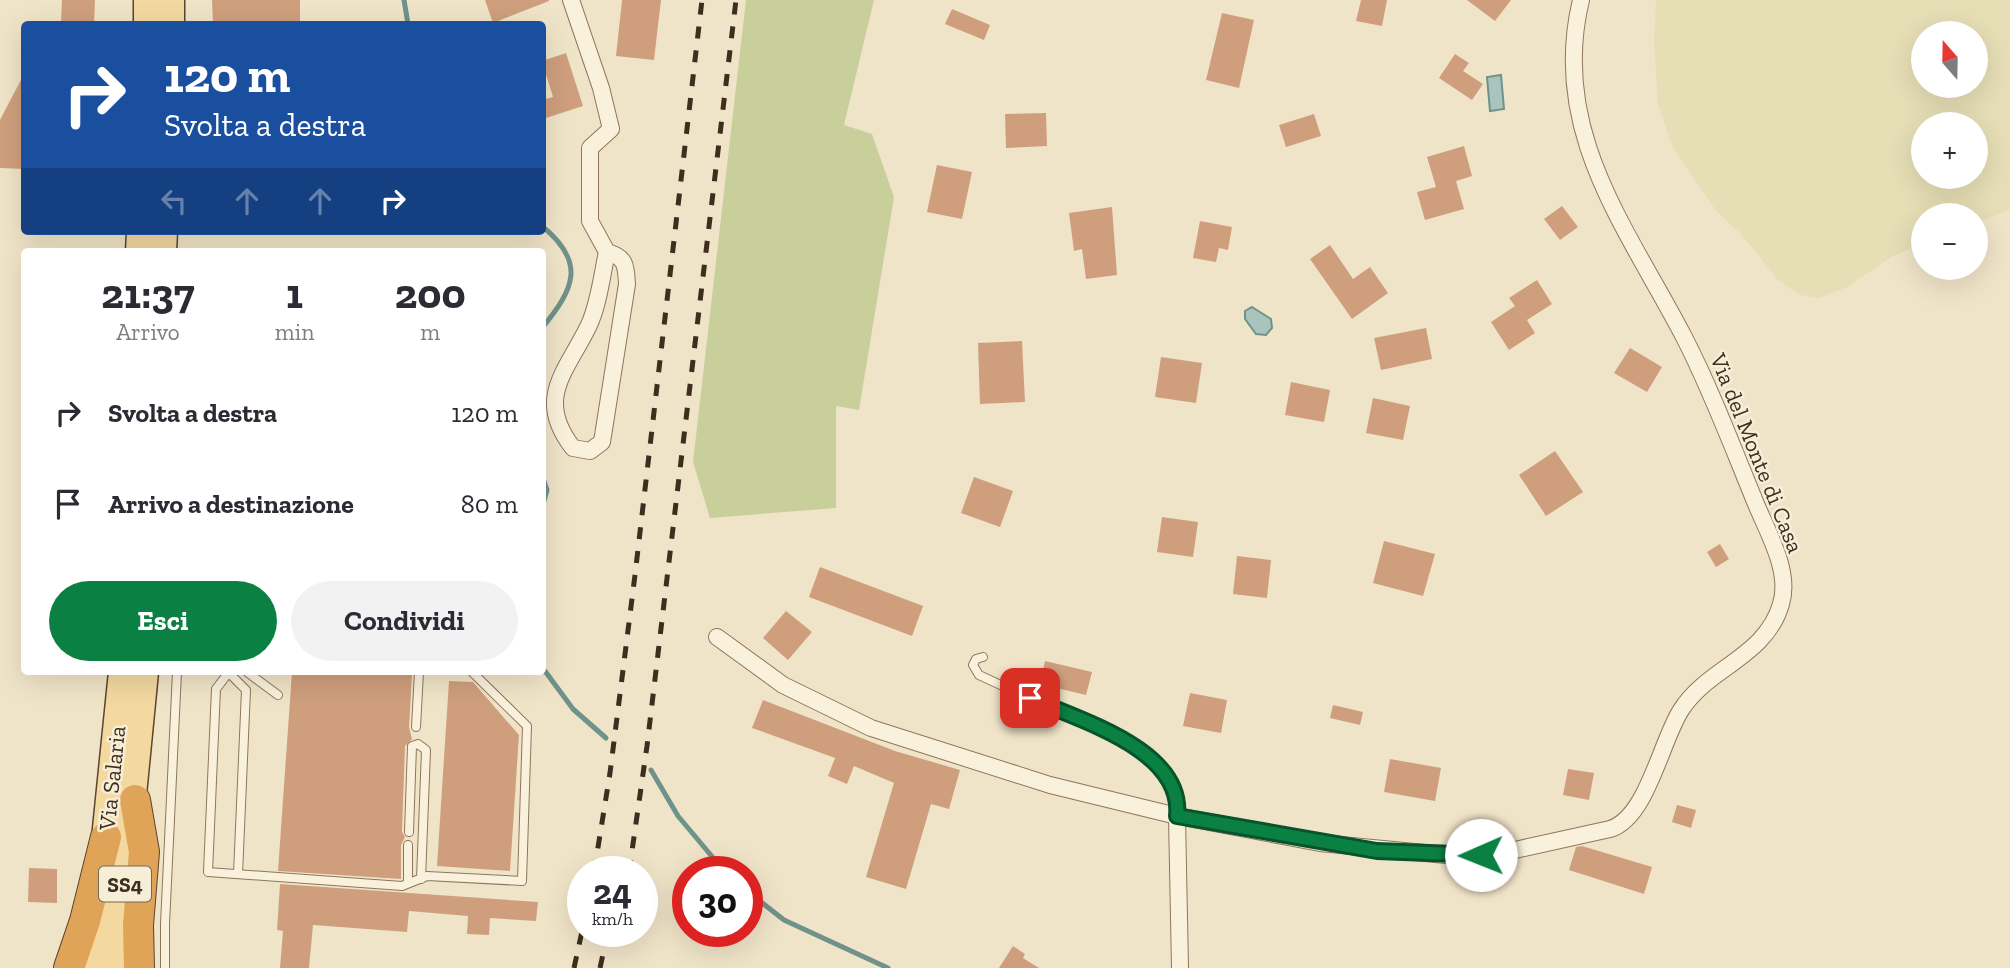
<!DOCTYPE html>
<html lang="it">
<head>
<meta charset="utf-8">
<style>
	:root { --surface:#fff; --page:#f2f2f3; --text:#2b2b33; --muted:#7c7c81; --accent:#0b8043 }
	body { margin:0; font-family:"Zilla Slab",serif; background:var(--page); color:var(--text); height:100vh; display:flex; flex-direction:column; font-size:26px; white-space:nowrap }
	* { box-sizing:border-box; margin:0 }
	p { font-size:23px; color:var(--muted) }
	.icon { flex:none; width:38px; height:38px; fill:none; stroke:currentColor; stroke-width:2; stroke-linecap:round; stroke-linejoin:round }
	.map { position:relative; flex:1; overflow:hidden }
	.drawer { position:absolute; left:21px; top:248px; width:525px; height:427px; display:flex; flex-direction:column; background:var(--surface); border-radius:7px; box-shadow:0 7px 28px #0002 }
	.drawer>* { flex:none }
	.hud { position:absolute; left:21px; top:21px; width:525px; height:214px; border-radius:7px; box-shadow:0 7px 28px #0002; background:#1a4fa0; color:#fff; overflow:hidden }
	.needle { width:46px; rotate:340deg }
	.buttons { position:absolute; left:1911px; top:21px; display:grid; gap:14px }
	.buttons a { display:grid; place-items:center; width:77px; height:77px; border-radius:50%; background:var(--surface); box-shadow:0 7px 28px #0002; font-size:35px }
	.speed { position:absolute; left:567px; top:856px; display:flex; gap:14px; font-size:35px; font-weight:700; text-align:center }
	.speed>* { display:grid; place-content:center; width:91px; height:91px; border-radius:50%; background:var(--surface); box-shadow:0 7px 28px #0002; line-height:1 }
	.speed small { font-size:18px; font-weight:400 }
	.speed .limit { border:10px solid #d22; background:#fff; color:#111 }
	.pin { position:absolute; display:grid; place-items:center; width:60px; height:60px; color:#fff; margin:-30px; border-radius:14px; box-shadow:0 4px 10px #0006 }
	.me { position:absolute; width:77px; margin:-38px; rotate:269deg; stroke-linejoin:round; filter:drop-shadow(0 0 5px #0008) }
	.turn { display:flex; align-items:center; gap:24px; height:147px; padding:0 28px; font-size:32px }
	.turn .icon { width:91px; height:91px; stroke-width:2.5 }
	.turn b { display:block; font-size:49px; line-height:60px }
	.lanes { display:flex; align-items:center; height:66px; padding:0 28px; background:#0003; justify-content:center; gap:35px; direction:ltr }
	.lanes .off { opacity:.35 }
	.eta { display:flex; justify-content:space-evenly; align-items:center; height:119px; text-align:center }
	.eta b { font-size:42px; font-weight:700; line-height:49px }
	.cta { display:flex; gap:14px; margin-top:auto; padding:14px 28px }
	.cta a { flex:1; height:80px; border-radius:42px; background:var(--accent); color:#fff; font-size:28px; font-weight:700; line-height:80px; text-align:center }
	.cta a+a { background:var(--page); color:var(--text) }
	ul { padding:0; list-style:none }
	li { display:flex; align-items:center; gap:21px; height:91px; padding:0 28px }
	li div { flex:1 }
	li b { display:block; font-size:26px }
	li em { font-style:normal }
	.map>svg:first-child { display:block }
	.farmland { fill:#e6deb5; fill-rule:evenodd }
	.green { fill:#c9cf9b }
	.water { fill:#a9c4bc; stroke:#6f938a; stroke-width:2 }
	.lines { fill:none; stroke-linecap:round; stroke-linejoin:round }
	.stream { stroke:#6f938a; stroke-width:5 }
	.building { fill:#cf9f7d }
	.lane-casing { stroke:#8d765c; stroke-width:10 }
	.street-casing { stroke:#8d765c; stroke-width:18 }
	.primary-casing { stroke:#5b4430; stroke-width:29 }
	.highway-casing { stroke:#5b4430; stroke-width:32 }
	.lane { stroke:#faf1dc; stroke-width:8 }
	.street { stroke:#faf1dc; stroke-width:16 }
	.primary { stroke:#f3d9a0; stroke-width:26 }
	.highway { stroke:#e0a458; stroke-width:30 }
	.rail { stroke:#3d2e20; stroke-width:5; stroke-dasharray:12 12; stroke-linecap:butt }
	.route-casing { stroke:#07532c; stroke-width:18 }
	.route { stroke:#0b8043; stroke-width:12 }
	.labels { text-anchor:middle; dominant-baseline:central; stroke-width:5; stroke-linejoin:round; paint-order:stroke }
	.shield { fill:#f7eed8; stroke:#756857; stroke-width:2 }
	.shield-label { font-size:21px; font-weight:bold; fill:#3d2e20 }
	.street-label { font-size:23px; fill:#3d2e20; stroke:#f7eed8 }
</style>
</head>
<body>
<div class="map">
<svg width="2010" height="968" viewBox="0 0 2010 968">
	<rect width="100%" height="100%" fill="#f0e4c8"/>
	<path class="farmland" d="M1656 0H2010V209L1976 223V215H1923V243L1893 256 1847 287 1819 298 1800 295 1777 279 1741 234 1717 212 1673 148 1658 104 1654 42ZM1923 33H1976V86H1923ZM1923 124H1976V177H1923Z"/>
	<polygon class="green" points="746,0 874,0 844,125 872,134 894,197 859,410 836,406 836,508 710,518 693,462"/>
	<g class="water">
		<polygon points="1501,75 1504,109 1490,111 1487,77"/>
		<polygon points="1252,307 1271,319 1272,328 1266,335 1256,334 1245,319 1245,311"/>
	</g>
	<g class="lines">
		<g class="stream">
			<polyline points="404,0 408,24"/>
			<path d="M542 226C586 262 575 288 542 328"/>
			<polyline points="542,475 547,490 542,508"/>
			<polyline points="542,667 573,709 606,738"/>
			<polyline points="651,770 678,816 725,872"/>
			<polyline points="747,891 784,920 888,968"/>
		</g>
	</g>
	<g class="building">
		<polygon points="62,0 95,0 94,24 61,24"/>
		<polygon points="212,0 300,0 300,24 213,24"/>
		<polygon points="485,0 549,0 549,1 493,23"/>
		<polygon points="622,0 661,0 654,60 616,56"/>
		<polygon points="1361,0 1387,0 1382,26 1356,21"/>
		<polygon points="1467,0 1511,0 1495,21"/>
		<polygon points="952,9 990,25 984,40 945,24"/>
		<polygon points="1222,13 1254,20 1239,88 1206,80"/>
		<polygon points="566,53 583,106 546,118 542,100 553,97 542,61"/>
		<polygon points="1455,54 1469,63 1463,71 1483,84 1472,100 1439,78"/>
		<polygon points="24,74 24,169 0,168 0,120"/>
		<polygon points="1046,113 1047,146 1006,148 1005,114"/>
		<polygon points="1314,114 1321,136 1286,147 1279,125"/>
		<polygon points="1464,146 1472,176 1456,181 1464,209 1425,220 1417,192 1436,187 1427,157"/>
		<polygon points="937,165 972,172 962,219 927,212"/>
		<polygon points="1562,206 1578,227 1560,240 1544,219"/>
		<polygon points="1112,207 1117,275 1086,279 1082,249 1074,251 1069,213"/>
		<polygon points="1200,221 1232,227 1228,250 1219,248 1216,262 1193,258"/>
		<polygon points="1330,245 1353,279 1370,267 1388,293 1352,319 1310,259"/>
		<polygon points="1537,280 1552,304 1527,320 1535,333 1509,350 1491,322 1515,306 1509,298"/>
		<polygon points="1426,328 1432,359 1381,370 1374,338"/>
		<polygon points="1022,341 1025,402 980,404 978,343"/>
		<polygon points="1630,348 1662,367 1647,392 1614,373"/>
		<polygon points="1161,357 1202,363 1196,403 1155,397"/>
		<polygon points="1291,382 1330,390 1324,422 1285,415"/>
		<polygon points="1373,398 1410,406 1403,440 1366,433"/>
		<polygon points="1555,451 1583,492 1546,516 1519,475"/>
		<polygon points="974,477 1013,491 1000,527 961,513"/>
		<polygon points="1162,517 1198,522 1193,557 1157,552"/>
		<polygon points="1384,541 1435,554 1423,596 1373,583"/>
		<polygon points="1720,544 1729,559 1716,567 1707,552"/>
		<polygon points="1237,556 1271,560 1267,598 1233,594"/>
		<polygon points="820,567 923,606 912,636 809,597"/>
		<polygon points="786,611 812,632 788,660 763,638"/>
		<polygon points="1045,661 1092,672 1086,695 1040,684"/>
		<polygon points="292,672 412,675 409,727 412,739 405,746 402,832 405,837 401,845 401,879 278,871"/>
		<polygon points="449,681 473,682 519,735 510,871 437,866"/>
		<polygon points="1190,693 1227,700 1221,733 1183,726"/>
		<polygon points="763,700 895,751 960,770 949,809 931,804 906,889 866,877 894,783 854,766 847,784 828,776 835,758 752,728"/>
		<polygon points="1333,705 1363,712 1360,725 1330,718"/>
		<polygon points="1390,759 1441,768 1435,801 1384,792"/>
		<polygon points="1568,769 1594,773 1589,800 1563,795"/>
		<polygon points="1677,805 1696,810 1691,828 1672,822"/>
		<polygon points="1582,846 1652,867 1644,894 1569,870 1576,847"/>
		<polygon points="29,868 57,869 57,903 28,902"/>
		<polygon points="280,884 538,902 536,921 490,918 489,935 467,934 468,916 409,911 407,932 313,925 309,968 280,968 283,931 277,930"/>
		<polygon points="1013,946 1025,954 1023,958 1039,968 999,968"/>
	</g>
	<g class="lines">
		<g class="lane-casing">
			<g id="lane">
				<path d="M983 657 976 659 973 665 979 675 1145 752C1163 768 1179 791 1177 816"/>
				<polyline points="229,672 216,689 208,872 402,886 427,876 522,881 527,726 472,672"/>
				<polyline points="247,672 278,695"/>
				<polyline points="229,673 246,690 238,874"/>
				<polyline points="416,727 419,672"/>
				<polyline points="409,832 412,746 418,744 426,750 421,879"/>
				<polyline points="408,883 408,845"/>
				<polyline points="165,968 165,924 177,672"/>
			</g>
		</g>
		<g class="street-casing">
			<g id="street">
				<path d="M571 0 601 88 611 129 590 148V221L607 252C626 257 626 266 627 284L602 442 590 451 573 448C534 398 567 371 589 325 599 303 602 275 607 252"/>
				<path d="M717 637 783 685 871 728 1050 785 1177 816 1320 843 1446 855 1515 850 1610 829C1647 818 1661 741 1681 710 1707 668 1766 657 1781 604 1791 572 1768 533 1756 504 1733 448 1712 392 1685 339 1628 229 1549 132 1581 0"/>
				<polyline points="1177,816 1180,968"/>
			</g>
		</g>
		<g class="primary-casing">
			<g id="primary">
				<polyline points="147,24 147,0"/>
				<polyline points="171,24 171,0"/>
				<polyline points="139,252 140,231"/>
				<polyline points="163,252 164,231"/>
				<polyline points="103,858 122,672"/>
				<polyline points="91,968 98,907"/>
				<polyline points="116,968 145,672"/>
			</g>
		</g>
		<g class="highway-casing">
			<g id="highway">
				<polyline points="135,800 144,852 138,925 139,968"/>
				<polyline points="69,968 85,921 106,837"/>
			</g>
		</g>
		<use href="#lane" class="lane"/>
		<use href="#street" class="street"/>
		<use href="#primary" class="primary"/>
		<use href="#highway" class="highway"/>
		<g class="rail">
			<polyline points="594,872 610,773 635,575 702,0"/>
			<polyline points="629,872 647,746 736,0"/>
			<polyline points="574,968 583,927"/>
			<polyline points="600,968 608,931"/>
		</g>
	</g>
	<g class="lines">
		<g class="route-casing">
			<path id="route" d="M1030 698C1078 720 1184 749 1177 816L1377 851 1481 855"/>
		</g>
		<use href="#route" class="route"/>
	</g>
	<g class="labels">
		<rect class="shield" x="99" y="866.5" width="52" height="35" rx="5"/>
		<g class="shield-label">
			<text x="125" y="884">SS4</text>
		</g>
		<g class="street-label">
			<text transform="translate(1757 453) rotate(68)">Via del Monte di Casa</text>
			<text transform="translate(112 778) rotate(-84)">Via Salaria</text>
		</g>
	</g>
</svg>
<div class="buttons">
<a><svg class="needle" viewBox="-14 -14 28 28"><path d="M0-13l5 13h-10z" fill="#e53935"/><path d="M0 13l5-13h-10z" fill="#7c7c81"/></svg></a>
<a>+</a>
<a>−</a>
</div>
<div class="speed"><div>24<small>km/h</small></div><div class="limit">30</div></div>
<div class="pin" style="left:1030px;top:698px;background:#d93025"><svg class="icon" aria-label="arrive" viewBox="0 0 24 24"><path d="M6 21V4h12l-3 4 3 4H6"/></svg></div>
<svg class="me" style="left:1481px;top:855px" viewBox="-20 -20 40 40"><circle r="19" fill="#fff"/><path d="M0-13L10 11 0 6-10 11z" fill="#0b8043"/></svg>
<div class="hud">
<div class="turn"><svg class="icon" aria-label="right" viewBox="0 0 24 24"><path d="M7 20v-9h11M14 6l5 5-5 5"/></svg><div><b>120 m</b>Svolta a destra</div></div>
<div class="lanes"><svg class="icon off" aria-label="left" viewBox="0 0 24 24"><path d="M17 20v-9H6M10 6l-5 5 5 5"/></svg><svg class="icon off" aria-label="ahead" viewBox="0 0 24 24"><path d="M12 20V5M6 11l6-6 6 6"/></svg><svg class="icon off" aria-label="ahead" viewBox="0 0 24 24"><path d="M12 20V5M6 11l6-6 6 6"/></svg><svg class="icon" aria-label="right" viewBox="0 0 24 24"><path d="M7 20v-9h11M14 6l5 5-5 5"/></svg></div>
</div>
<section class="drawer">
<div class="eta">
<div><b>21:37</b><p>Arrivo</p></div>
<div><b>1</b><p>min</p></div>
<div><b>200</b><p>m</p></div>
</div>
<ul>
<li><svg class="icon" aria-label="right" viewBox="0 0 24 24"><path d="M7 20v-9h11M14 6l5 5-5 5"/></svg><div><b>Svolta a destra</b></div><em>120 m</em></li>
<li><svg class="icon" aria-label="arrive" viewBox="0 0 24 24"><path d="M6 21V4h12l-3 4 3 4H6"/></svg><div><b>Arrivo a destinazione</b></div><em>80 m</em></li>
</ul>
<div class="cta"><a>Esci</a><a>Condividi</a></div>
</section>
</div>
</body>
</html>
